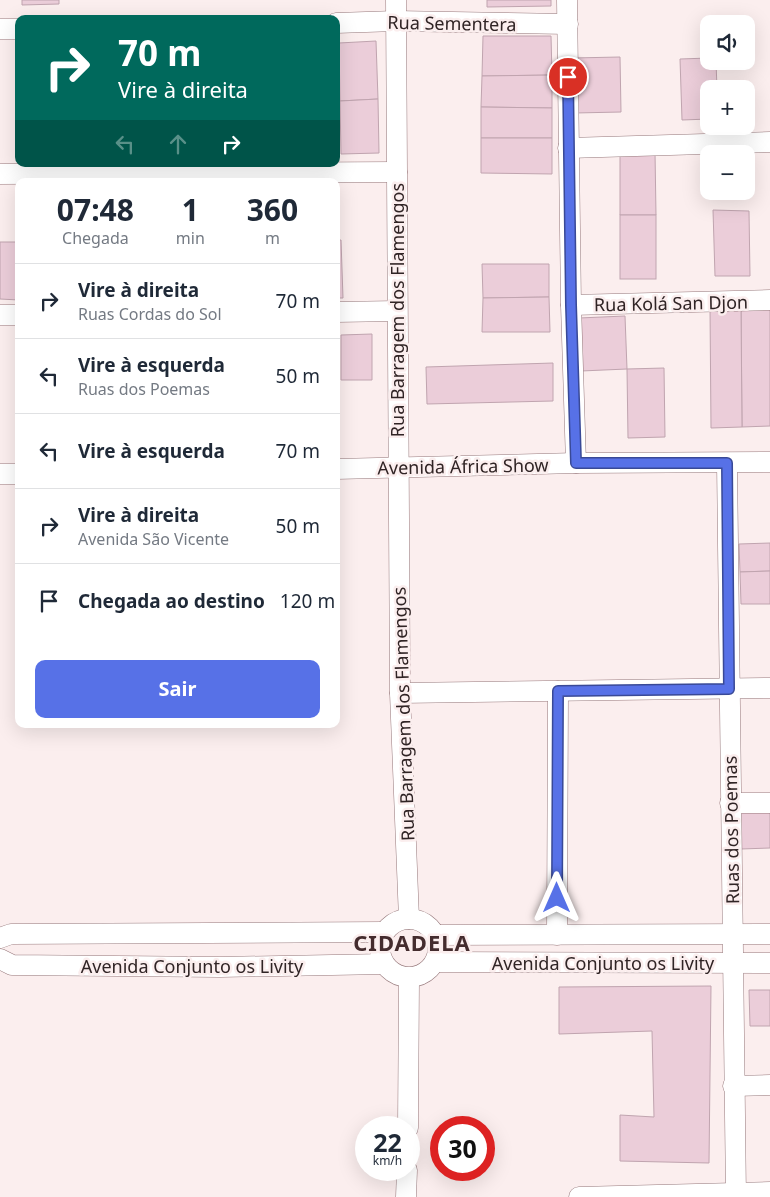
<!DOCTYPE html>
<html lang="pt">
<head>
<meta charset="utf-8">
<style>
	:root { --surface:#fff; --page:#f2f2f3; --text:#1f2937; --muted:#747a83; --line:#e0e1e3; --accent:#5771e7 }
	body { margin:0; font-family:"Noto Sans",sans-serif; background:var(--page); color:var(--text); height:100vh; display:flex; flex-direction:column; font-size:19px; white-space:nowrap }
	* { box-sizing:border-box; margin:0 }
	p { font-size:16px; color:var(--muted) }
	.icon { flex:none; width:28px; height:28px; fill:none; stroke:currentColor; stroke-width:2; stroke-linecap:round; stroke-linejoin:round }
	.map { position:relative; flex:1; overflow:hidden }
	.panel { position:absolute; left:15px; top:178px; width:325px; height:550px; display:flex; flex-direction:column; background:var(--surface); border-radius:10px; box-shadow:0 5px 20px #0002 }
	.panel>* { flex:none }
	.top-card { position:absolute; left:15px; top:15px; width:325px; height:152px; border-radius:10px; box-shadow:0 5px 20px #0002; background:#00695c; color:#fff; overflow:hidden }
	.tools { position:absolute; left:700px; top:15px; display:grid; gap:10px }
	.tools a { display:grid; place-items:center; width:55px; height:55px; border-radius:10px; background:var(--surface); box-shadow:0 5px 20px #0002; font-size:25px }
	.speed { position:absolute; left:355px; top:1116px; display:flex; gap:10px; font-size:25px; font-weight:700; text-align:center }
	.speed>* { display:grid; place-content:center; width:65px; height:65px; border-radius:50%; background:var(--surface); box-shadow:0 5px 20px #0002; line-height:1 }
	.speed small { font-size:12px; font-weight:400 }
	.speed .limit { border:8px solid #d22; background:#fff; color:#111 }
	.pin { position:absolute; display:grid; place-items:center; width:42px; height:42px; color:#fff; margin:-21px; border:2px solid #fff; border-radius:50%; box-shadow:0 1px 5px #0007 }
	.me { position:absolute; width:55px; margin:-28px; rotate:0deg; stroke-linejoin:round; filter:drop-shadow(0 0 4px #0008) }
	.turn { display:flex; align-items:center; gap:18px; height:105px; padding:0 20px; font-size:22px }
	.turn .icon { width:65px; height:65px; stroke-width:2.5 }
	.turn b { display:block; font-size:35px; line-height:42px }
	.lanes { display:flex; align-items:center; height:48px; padding:0 20px; background:#0003; justify-content:center; gap:25px; direction:ltr }
	.lanes .off { opacity:.35 }
	.eta { display:flex; justify-content:space-evenly; align-items:center; height:85px; text-align:center }
	.eta b { font-size:30px; font-weight:700; line-height:35px }
	.cta { display:flex; gap:10px; margin-top:auto; padding:10px 20px }
	.cta a { flex:1; height:58px; border-radius:10px; background:var(--accent); color:#fff; font-size:20px; font-weight:700; line-height:58px; text-align:center }
	ul { padding:0; list-style:none }
	li { display:flex; align-items:center; gap:15px; height:75px; padding:0 20px; border-top:1px solid var(--line) }
	li div { flex:1 }
	li b { display:block; font-size:19px }
	li em { font-style:normal }
	.map>svg:first-child { display:block }
	.building { fill:#ebcdd9; stroke:#c0a4af }
	.lines { fill:none; stroke-linecap:round; stroke-linejoin:round }
	.minor-casing { stroke:#97797c; stroke-width:21 }
	.minor { stroke:#fff; stroke-width:20 }
	.route-casing { stroke:#394996; stroke-width:12 }
	.route { stroke:#5771e7; stroke-width:9 }
	.labels { text-anchor:middle; dominant-baseline:central; stroke-width:5; stroke-linejoin:round; paint-order:stroke }
	.street-label { font-size:18px; fill:#302425; stroke:#fbeeee }
	.district-label { font-size:22px; font-weight:bold; letter-spacing:1px; fill:#442c2e; stroke:#fbeeee }
</style>
</head>
<body>
<div class="map">
<svg width="770" height="1197" viewBox="0 0 770 1197">
	<rect width="100%" height="100%" fill="#fbeeee"/>
	<g class="building">
		<polygon points="22,0 59,0 59,4 22,5"/>
		<polygon points="487,0 551,0 551,6 487,7"/>
		<polygon points="483,36 551,36 552,75 482,76"/>
		<polygon points="376,41 378,99 340,101 339,43"/>
		<polygon points="620,57 621,112 575,113 572,58"/>
		<polygon points="709,58 709,61 716,61 717,89 709,89 709,119 682,120 680,59"/>
		<polygon points="552,75 552,108 481,107 482,76"/>
		<polygon points="378,99 379,153 341,154 340,101"/>
		<polygon points="481,107 552,108 552,138 481,138"/>
		<polygon points="481,138 552,138 552,174 481,173"/>
		<polygon points="620,152 655,152 656,215 620,215"/>
		<polygon points="713,210 749,211 750,276 715,276"/>
		<rect x="620" y="215" width="36" height="64"/>
		<polygon points="336,240 341,240 343,298 336,298"/>
		<polygon points="0,242 19,242 19,300 0,299"/>
		<polygon points="482,264 549,264 549,297 483,298"/>
		<polygon points="549,297 550,332 482,332 483,298"/>
		<polygon points="741,307 770,307 770,426 742,427"/>
		<polygon points="741,307 742,427 711,428 710,308"/>
		<polygon points="625,316 627,369 581,371 579,318"/>
		<polygon points="372,334 372,380 341,380 341,335"/>
		<polygon points="553,363 553,401 427,404 426,367"/>
		<polygon points="664,368 665,437 628,438 627,369"/>
		<polygon points="770,543 770,571 740,572 739,544"/>
		<polygon points="770,571 770,604 741,604 740,572"/>
		<polygon points="741,811 770,811 770,848 741,849"/>
		<polygon points="711,986 709,1163 620,1161 620,1115 654,1117 652,1031 559,1034 559,987"/>
		<polygon points="749,990 770,990 770,1026 750,1026"/>
	</g>
	<g class="lines">
		<g class="minor-casing">
			<g id="minor">
				<polyline points="396,0 400,693 409,919"/>
				<polyline points="567,0 571,305 576,463"/>
				<polyline points="336,23 396,21 568,24"/>
				<polyline points="0,29 19,29"/>
				<polyline points="568,148 770,142"/>
				<polyline points="0,174 397,172"/>
				<polyline points="571,305 770,300"/>
				<polyline points="336,312 397,311"/>
				<polyline points="0,315 19,315"/>
				<polyline points="727,463 736,1197"/>
				<polyline points="336,469 576,463 770,462"/>
				<polyline points="0,474 19,474"/>
				<polyline points="400,693 770,688"/>
				<polyline points="730,803 770,803"/>
				<circle cx="409" cy="948" r="29"/>
				<polyline points="436,935 770,934"/>
				<polyline points="557,935 558,691"/>
				<polyline points="0,938 11,934 384,932"/>
				<polyline points="0,959 12,965 220,967 384,964"/>
				<polyline points="435,962 770,963"/>
				<polyline points="733,1086 770,1085"/>
				<polyline points="408,1128 409,978"/>
				<polyline points="406,1197 407,1170"/>
				<polyline points="579,1197 770,1192"/>
			</g>
		</g>
		<use href="#minor" class="minor"/>
	</g>
	<g class="lines">
		<g class="route-casing">
			<polyline id="route" points="557,898 558,691 729,689 727,463 576,463 571,305 568,77"/>
		</g>
		<use href="#route" class="route"/>
	</g>
	<g class="labels">
		<g class="street-label">
			<text transform="translate(452 23) rotate(1)">Rua Sementera</text>
			<text transform="translate(671 303) rotate(-1)">Rua Kolá San Djon</text>
			<text transform="translate(397 310) rotate(-90)">Rua Barragem dos Flamengos</text>
			<text transform="translate(463 466) rotate(-1)">Avenida África Show</text>
			<text transform="translate(403 714) rotate(-92)">Rua Barragem dos Flamengos</text>
			<text transform="translate(731 830) rotate(-91)">Ruas dos Poemas</text>
			<text x="603" y="963">Avenida Conjunto os Livity</text>
			<text x="192" y="966">Avenida Conjunto os Livity</text>
		</g>
		<g class="district-label">
			<text x="412" y="942">CIDADELA</text>
		</g>
	</g>
</svg>
<div class="tools">
<a><svg class="icon" aria-label="sound" viewBox="0 0 24 24"><path d="M4 9h4l5-4v14l-5-4H4zM17 9q2 3 0 6"/></svg></a>
<a>+</a>
<a>−</a>
</div>
<div class="speed"><div>22<small>km/h</small></div><div class="limit">30</div></div>
<div class="pin" style="left:568px;top:77px;background:#d93025"><svg class="icon" aria-label="arrive" viewBox="0 0 24 24"><path d="M6 21V4h12l-3 4 3 4H6"/></svg></div>
<svg class="me" style="left:557px;top:898px" viewBox="-20 -20 40 40"><path d="M0-17L14 15 0 8-14 15z" fill="#5771e7" stroke="#fff" stroke-width="4"/></svg>
<div class="top-card">
<div class="turn"><svg class="icon" aria-label="right" viewBox="0 0 24 24"><path d="M7 20v-9h11M14 6l5 5-5 5"/></svg><div><b>70 m</b>Vire à direita</div></div>
<div class="lanes"><svg class="icon off" aria-label="left" viewBox="0 0 24 24"><path d="M17 20v-9H6M10 6l-5 5 5 5"/></svg><svg class="icon off" aria-label="ahead" viewBox="0 0 24 24"><path d="M12 20V5M6 11l6-6 6 6"/></svg><svg class="icon" aria-label="right" viewBox="0 0 24 24"><path d="M7 20v-9h11M14 6l5 5-5 5"/></svg></div>
</div>
<section class="panel">
<div class="eta">
<div><b>07:48</b><p>Chegada</p></div>
<div><b>1</b><p>min</p></div>
<div><b>360</b><p>m</p></div>
</div>
<ul>
<li><svg class="icon" aria-label="right" viewBox="0 0 24 24"><path d="M7 20v-9h11M14 6l5 5-5 5"/></svg><div><b>Vire à direita</b><p>Ruas Cordas do Sol</p></div><em>70 m</em></li>
<li><svg class="icon" aria-label="left" viewBox="0 0 24 24"><path d="M17 20v-9H6M10 6l-5 5 5 5"/></svg><div><b>Vire à esquerda</b><p>Ruas dos Poemas</p></div><em>50 m</em></li>
<li><svg class="icon" aria-label="left" viewBox="0 0 24 24"><path d="M17 20v-9H6M10 6l-5 5 5 5"/></svg><div><b>Vire à esquerda</b></div><em>70 m</em></li>
<li><svg class="icon" aria-label="right" viewBox="0 0 24 24"><path d="M7 20v-9h11M14 6l5 5-5 5"/></svg><div><b>Vire à direita</b><p>Avenida São Vicente</p></div><em>50 m</em></li>
<li><svg class="icon" aria-label="arrive" viewBox="0 0 24 24"><path d="M6 21V4h12l-3 4 3 4H6"/></svg><div><b>Chegada ao destino</b></div><em>120 m</em></li>
</ul>
<div class="cta"><a>Sair</a></div>
</section>
</div>
</body>
</html>
